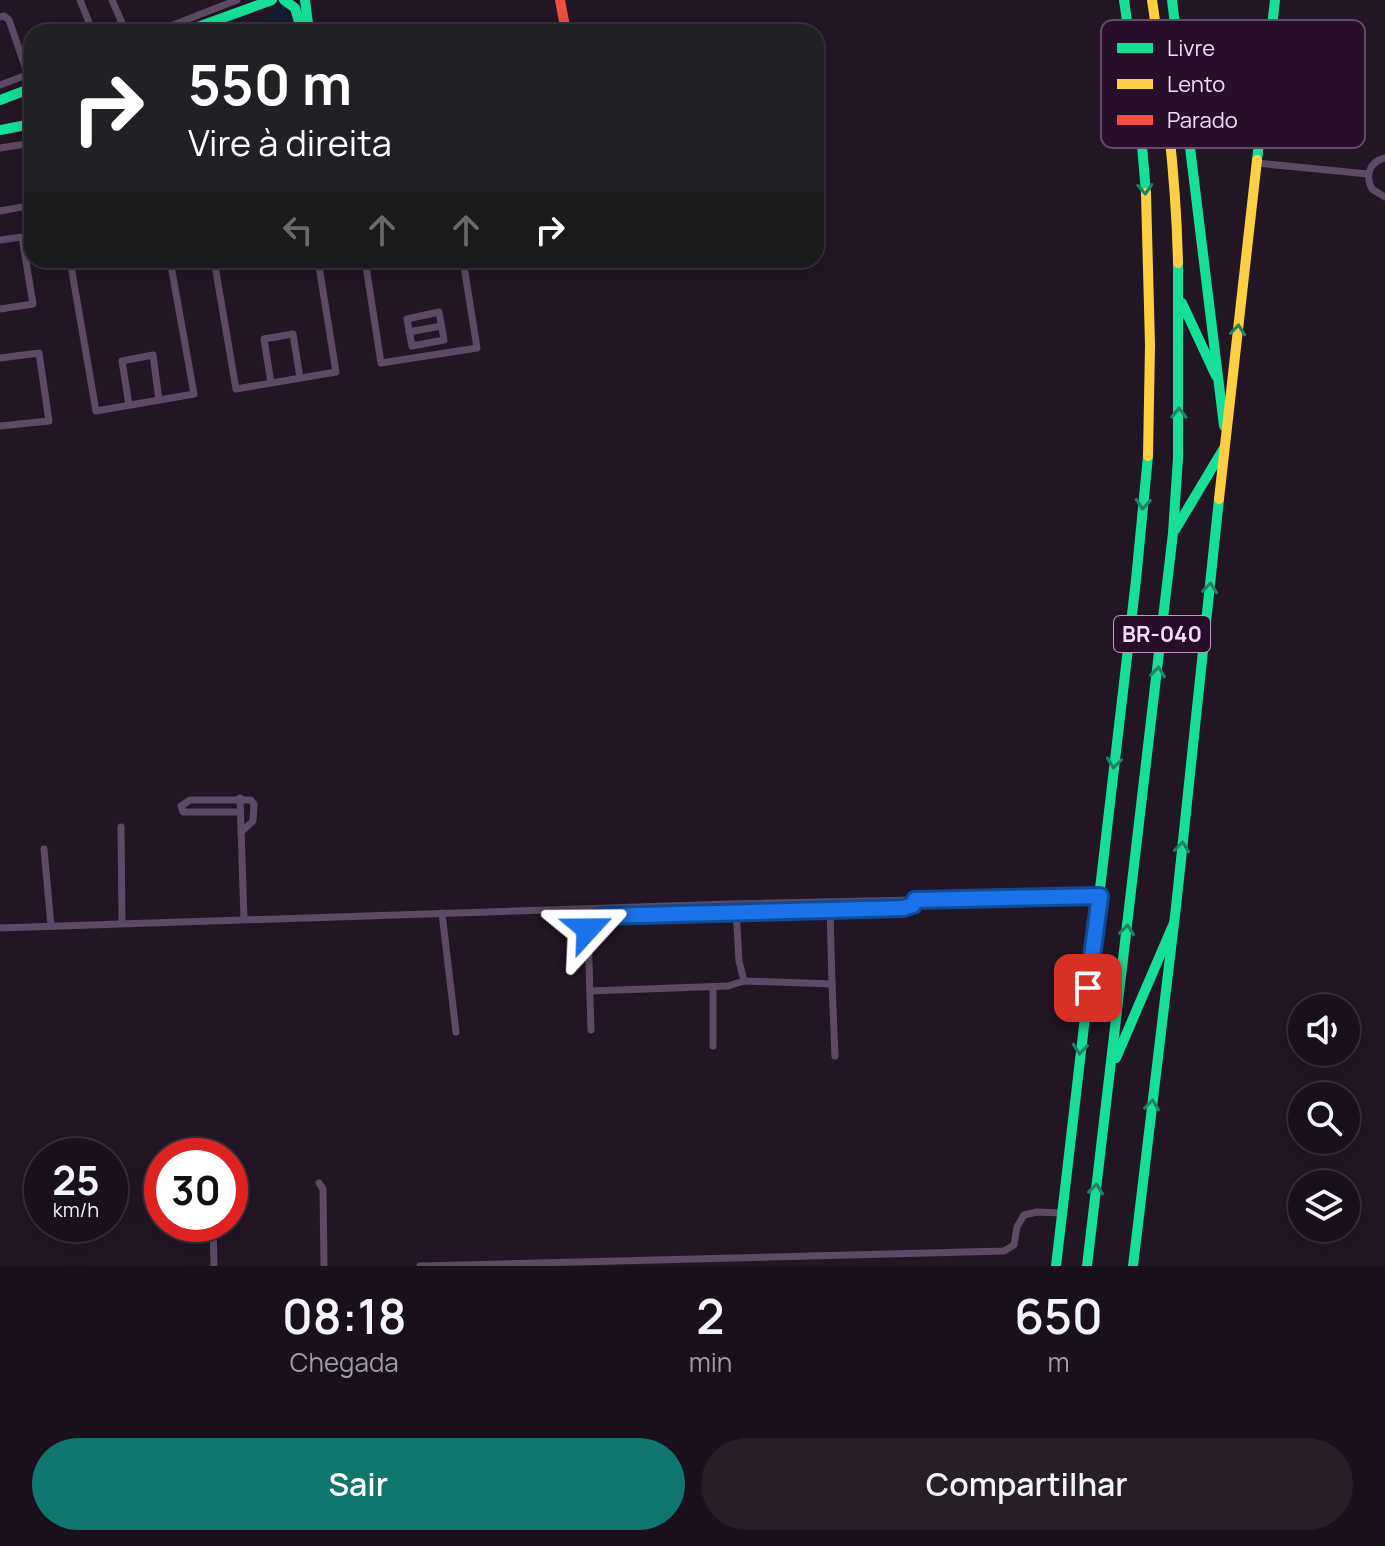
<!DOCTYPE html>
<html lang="pt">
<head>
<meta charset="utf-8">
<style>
	:root { --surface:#1a101b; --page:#271e28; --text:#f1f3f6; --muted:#9f9da3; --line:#38303a; --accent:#0f766e }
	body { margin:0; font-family:Manrope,sans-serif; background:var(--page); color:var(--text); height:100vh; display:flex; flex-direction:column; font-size:30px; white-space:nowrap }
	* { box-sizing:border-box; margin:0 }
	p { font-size:26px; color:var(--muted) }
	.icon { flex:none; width:44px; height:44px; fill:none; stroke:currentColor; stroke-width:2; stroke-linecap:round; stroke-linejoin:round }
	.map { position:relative; height:1266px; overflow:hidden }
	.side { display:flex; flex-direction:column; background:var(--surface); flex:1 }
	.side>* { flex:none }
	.top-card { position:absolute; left:24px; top:24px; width:800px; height:244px; border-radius:24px; box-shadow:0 4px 20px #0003,0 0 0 2px var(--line); background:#202124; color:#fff; overflow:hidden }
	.tools { position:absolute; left:1288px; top:994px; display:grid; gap:16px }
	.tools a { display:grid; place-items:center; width:72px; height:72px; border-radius:50%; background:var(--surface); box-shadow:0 4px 20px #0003,0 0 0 2px var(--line); font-size:40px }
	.speed { position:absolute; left:24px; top:1138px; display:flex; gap:16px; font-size:40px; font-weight:700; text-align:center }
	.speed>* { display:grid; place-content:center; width:104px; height:104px; border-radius:50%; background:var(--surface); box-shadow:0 4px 20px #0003,0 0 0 2px var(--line); line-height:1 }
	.speed small { font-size:20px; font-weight:400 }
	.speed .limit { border:12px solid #d22; background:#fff; color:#111 }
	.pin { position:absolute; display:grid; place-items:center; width:68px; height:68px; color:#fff; margin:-34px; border-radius:16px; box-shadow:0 4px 12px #0006 }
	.me { position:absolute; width:88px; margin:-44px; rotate:66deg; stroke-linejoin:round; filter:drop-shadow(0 0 6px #0008) }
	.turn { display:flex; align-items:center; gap:28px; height:168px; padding:0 32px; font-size:36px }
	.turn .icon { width:104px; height:104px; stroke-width:2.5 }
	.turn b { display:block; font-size:56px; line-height:68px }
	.lanes { display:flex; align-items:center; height:76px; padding:0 32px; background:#0003; justify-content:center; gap:40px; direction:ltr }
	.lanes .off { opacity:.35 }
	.eta { display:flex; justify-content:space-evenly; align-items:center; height:136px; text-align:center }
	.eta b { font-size:48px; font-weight:600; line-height:56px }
	.action { display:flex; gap:16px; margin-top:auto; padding:16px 32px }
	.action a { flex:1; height:92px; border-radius:48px; background:var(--accent); color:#fff; font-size:32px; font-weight:600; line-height:92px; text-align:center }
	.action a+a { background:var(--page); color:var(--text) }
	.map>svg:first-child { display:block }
	.grass { fill:url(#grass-tufts) }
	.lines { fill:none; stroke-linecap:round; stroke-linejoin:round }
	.street { stroke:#5e4a65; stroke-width:7 }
	.fast { stroke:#16e098; stroke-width:10 }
	.slow { stroke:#ffcf43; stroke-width:10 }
	.jam { stroke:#f24e42; stroke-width:10 }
	.oneway { stroke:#1e8266 }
	.route-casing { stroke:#114b97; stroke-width:20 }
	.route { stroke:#1a73e8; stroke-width:14 }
	.labels { text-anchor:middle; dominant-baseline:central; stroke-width:8; stroke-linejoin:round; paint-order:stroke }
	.shield { fill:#270f2a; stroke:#b99cbf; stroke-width:2 }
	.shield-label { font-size:22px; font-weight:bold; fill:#f8d8ff }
	.key { fill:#270f2a; stroke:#664b6a; stroke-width:2 }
	.key-label { font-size:22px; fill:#f8d8ff }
</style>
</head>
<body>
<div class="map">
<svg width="1385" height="1266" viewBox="0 0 1385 1266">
	<defs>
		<pattern id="grass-tufts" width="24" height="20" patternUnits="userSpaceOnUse" patternTransform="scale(2)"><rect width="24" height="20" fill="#131c33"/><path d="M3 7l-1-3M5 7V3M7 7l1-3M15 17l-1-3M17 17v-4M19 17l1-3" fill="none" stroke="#363c52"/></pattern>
	</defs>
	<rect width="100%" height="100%" fill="#221524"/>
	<polygon class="grass" points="286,5 294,32 224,32 270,15 276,7"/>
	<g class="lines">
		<g class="street">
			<polyline points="80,0 93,32"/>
			<polyline points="112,0 126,32"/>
			<polyline points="0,17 4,16 9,20 28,75"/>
			<polyline points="155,32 237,0"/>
			<polyline points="0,85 32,73"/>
			<polyline points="0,148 32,143"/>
			<path d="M1385 158C1369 162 1365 176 1372 189L1385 197"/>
			<polyline points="1256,163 1368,174"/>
			<polyline points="0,211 32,205"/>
			<polyline points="0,240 22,237 33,304 0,309"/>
			<polyline points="70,260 96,411 194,394 170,260"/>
			<polyline points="105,260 106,266 140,260"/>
			<polyline points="214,260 236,389 336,372 318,260"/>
			<polyline points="365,260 381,363 477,348 463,260"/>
			<polygon points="439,312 444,340 412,346 407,319"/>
			<polyline points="409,332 441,326"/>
			<polyline points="0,358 39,353 49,421 0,426"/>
			<polyline points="271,383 264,339 293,334 300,378"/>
			<polyline points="129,405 122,361 153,355 159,400"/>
			<polyline points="240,798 244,919"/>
			<polyline points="240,812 183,812 181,806 190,800 251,800 254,804 253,821 241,832"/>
			<polyline points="121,827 122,923"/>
			<polyline points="44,849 51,926"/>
			<polyline points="830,908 903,908 913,905 915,900"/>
			<polyline points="736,910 739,961 744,981 832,984 835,1056"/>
			<polyline points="442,913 456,1032"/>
			<polyline points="0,928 729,904 1100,896"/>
			<polyline points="590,991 728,986 744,981"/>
			<polyline points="591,1030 588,929 591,921 602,916 737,913 830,908 832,984"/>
			<polyline points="713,1046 713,987"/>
			<polyline points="319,1183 323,1189 324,1266"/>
			<polyline points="213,1224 214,1266"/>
			<polyline points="420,1266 1004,1251 1014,1245 1017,1227 1024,1215 1037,1212 1062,1213"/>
		</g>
		<g class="fast">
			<polyline points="284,0 295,8 302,32"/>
			<polyline points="305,0 309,32"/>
			<polyline points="1124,0 1138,98 1146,193"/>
			<polyline points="1172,0 1224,426"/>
			<polyline points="184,32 272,0"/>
			<polyline points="0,100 32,88"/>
			<polyline points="0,130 32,124"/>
			<polyline points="1257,160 1275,0"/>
			<polyline points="1182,303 1216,376"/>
			<polyline points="1175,530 1224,448"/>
			<polyline points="1116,1058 1174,923"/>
			<polyline points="1056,1266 1136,580 1148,456"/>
			<polyline points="1087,1266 1173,533 1178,458 1178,263"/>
			<polyline points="1133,1266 1176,907 1219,499"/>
		</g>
		<g class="slow">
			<path d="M1152 0C1165 88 1176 174 1178 263"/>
			<polyline points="1146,193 1150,345 1148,456"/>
			<polyline points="1219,499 1257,160"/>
		</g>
		<polyline class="jam" points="560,0 566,32"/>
	</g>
	<defs><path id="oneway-chevron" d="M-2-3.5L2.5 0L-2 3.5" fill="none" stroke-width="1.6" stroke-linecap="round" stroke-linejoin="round" transform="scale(2)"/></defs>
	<g class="oneway">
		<use href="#oneway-chevron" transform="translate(1145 189) rotate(87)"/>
		<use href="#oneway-chevron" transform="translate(1238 330) rotate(-84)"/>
		<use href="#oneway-chevron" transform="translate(1179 413) rotate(-89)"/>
		<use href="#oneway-chevron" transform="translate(1143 504) rotate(94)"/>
		<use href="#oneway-chevron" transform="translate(1210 588) rotate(-84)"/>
		<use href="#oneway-chevron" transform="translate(1158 672) rotate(-84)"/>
		<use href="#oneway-chevron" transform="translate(1114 763) rotate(97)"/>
		<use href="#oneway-chevron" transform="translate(1182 847) rotate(-84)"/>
		<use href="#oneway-chevron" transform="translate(1127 930) rotate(-84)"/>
		<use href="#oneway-chevron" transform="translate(1080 1049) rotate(96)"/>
		<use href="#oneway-chevron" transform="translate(1152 1105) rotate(-83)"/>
		<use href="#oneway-chevron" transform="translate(1096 1189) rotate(-83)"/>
	</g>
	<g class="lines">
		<g class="route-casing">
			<polyline id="route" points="588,929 591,921 602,916 903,908 913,905 915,900 1100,896 1088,988"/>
		</g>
		<use href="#route" class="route"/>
	</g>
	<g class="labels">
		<rect class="shield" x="1114" y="616" width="96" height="36" rx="6"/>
		<g class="shield-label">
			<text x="1162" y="634">BR-040</text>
		</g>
	</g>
	<rect x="1101" y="20" width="264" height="128" rx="12" class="key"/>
	<rect x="1117" y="43" width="36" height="10" fill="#16e098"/>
	<rect x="1117" y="79" width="36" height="10" fill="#ffcf43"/>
	<rect x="1117" y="115" width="36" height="10" fill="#f24e42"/>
	<g class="key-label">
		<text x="1167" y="56">Livre</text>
		<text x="1167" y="92">Lento</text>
		<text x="1167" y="128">Parado</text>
	</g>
</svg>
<div class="tools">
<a><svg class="icon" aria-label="sound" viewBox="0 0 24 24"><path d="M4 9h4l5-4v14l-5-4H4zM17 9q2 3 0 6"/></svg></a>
<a><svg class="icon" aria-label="search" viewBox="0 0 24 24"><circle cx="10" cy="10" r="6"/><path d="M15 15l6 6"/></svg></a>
<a><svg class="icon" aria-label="layers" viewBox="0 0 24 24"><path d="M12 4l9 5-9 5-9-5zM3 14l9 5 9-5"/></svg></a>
</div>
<div class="speed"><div>25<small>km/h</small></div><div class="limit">30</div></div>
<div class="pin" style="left:1088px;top:988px;background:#d93025"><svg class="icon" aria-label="arrive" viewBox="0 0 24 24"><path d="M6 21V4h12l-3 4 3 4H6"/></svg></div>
<svg class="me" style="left:588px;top:929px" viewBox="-20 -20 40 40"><path d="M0-17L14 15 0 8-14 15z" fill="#1a73e8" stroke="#fff" stroke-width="4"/></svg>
<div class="top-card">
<div class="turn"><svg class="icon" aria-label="right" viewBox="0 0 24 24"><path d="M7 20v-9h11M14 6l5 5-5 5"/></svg><div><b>550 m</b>Vire à direita</div></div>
<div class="lanes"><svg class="icon off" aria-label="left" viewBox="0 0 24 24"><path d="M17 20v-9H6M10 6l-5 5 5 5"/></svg><svg class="icon off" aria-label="ahead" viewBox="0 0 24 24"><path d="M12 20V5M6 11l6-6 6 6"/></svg><svg class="icon off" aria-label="ahead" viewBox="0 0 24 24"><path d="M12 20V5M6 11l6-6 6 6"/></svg><svg class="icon" aria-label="right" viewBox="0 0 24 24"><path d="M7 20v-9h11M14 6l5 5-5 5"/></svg></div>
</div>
</div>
<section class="side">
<div class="eta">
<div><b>08:18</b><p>Chegada</p></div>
<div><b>2</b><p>min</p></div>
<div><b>650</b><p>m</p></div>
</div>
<div class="action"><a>Sair</a><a>Compartilhar</a></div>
</section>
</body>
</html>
